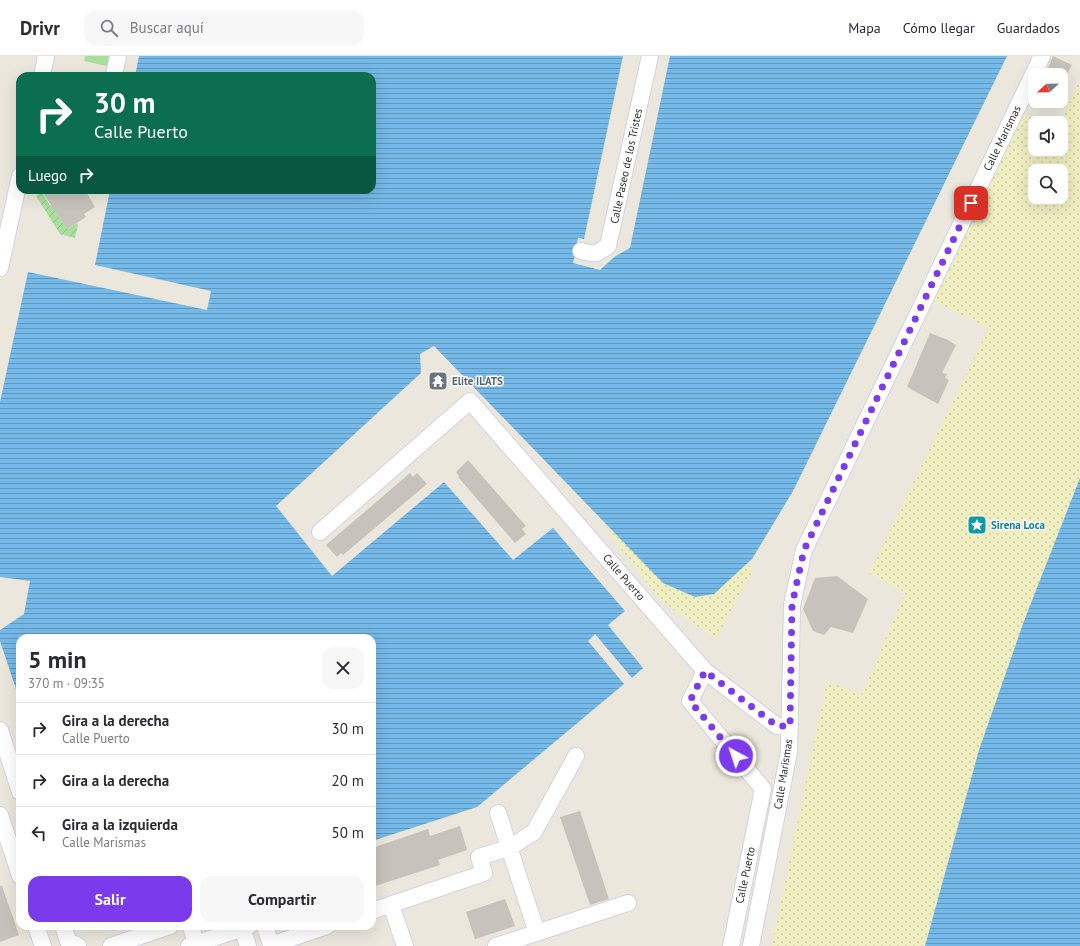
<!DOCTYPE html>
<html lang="es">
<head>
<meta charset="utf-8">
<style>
	:root { --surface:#fff; --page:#f7f7f7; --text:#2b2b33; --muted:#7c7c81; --line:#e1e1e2; --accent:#7c3aed }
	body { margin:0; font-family:"PT Sans",sans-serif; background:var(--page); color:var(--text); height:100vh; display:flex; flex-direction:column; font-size:15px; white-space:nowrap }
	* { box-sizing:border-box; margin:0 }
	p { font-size:13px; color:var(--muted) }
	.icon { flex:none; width:22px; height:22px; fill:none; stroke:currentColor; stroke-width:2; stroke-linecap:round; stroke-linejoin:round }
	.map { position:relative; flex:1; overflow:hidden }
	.side { position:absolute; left:16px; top:578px; width:360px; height:296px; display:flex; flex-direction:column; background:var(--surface); border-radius:12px; box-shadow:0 4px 16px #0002 }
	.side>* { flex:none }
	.hud { position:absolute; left:16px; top:16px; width:360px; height:122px; border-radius:12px; box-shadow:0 4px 16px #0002; background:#0b6e4f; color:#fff; overflow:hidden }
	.needle { width:26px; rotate:248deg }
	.controls { position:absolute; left:1028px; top:12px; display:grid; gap:8px }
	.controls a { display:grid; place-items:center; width:40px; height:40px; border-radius:8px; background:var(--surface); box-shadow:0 4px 16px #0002; font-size:20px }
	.pin { position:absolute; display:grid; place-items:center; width:34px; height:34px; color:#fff; margin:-17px; border-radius:8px; box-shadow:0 2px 6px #0006 }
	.me { position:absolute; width:44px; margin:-22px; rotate:320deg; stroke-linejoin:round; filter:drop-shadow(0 0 3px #0008) }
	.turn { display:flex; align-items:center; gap:14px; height:84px; padding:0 12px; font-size:18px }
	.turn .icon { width:52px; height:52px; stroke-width:2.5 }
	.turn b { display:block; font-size:28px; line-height:34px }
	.then { display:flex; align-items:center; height:38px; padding:0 12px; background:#0003; gap:8px; font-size:15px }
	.round { display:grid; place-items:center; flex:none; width:42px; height:42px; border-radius:12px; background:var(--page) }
	.headline { display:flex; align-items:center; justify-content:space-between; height:68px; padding:0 12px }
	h1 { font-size:24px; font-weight:600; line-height:30px }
	.action { display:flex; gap:8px; margin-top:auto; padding:8px 12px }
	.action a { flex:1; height:46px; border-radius:12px; background:var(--accent); color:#fff; font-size:16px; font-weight:600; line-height:46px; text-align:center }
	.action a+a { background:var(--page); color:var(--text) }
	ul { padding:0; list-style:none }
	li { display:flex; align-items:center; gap:12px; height:52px; padding:0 12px; border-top:1px solid var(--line) }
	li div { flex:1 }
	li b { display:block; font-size:15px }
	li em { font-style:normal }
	header { display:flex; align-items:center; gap:24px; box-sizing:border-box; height:56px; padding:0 20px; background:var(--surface); border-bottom:1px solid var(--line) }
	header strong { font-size:19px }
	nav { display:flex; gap:22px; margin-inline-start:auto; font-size:14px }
	.search { width:280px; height:36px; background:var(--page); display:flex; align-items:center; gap:10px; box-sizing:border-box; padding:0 14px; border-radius:12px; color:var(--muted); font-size:15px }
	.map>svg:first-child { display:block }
	.grass { fill:#a9df9c }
	.sand { fill:url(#sand-dots); fill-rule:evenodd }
	.garden { fill:url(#garden-furrows) }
	.water { fill:url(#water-rules) }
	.pier { fill:#ebe7dc }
	.building { fill:#c7c3bc }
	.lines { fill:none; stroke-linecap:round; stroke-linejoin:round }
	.minor-casing { stroke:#d2d2e2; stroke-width:18 }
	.minor { stroke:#fff; stroke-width:16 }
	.route { stroke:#7c3aed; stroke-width:7; stroke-dasharray:0 12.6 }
	.labels { text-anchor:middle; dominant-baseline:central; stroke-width:3; stroke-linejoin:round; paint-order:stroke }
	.street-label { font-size:11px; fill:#2a2a2a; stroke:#fff }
	.worship-label { font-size:11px; font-weight:bold; fill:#5b616d; stroke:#fff; text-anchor:start }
	.culture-label { font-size:11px; font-weight:bold; fill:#0d838f; stroke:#fff; text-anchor:start }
</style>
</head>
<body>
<header>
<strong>Drivr</strong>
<div class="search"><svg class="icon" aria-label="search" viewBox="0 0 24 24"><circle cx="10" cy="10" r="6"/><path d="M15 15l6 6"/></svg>Buscar aquí</div>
<nav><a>Mapa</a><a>Cómo llegar</a><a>Guardados</a></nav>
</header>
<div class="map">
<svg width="1080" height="890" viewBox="0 0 1080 890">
	<defs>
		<pattern id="sand-dots" width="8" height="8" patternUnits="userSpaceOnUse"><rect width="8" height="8" fill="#efeec1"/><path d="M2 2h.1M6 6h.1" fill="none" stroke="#cdcca6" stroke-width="1.8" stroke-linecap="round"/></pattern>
		<pattern id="garden-furrows" width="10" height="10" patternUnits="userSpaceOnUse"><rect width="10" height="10" fill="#a9df9c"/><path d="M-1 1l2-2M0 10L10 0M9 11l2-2" fill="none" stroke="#92c087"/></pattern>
		<pattern id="water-rules" width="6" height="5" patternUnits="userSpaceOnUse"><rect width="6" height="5" fill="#75b9e8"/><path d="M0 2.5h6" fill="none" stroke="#6097bc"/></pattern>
	</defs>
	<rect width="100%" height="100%" fill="#ebe7dc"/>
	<polygon class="grass" points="85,0 113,0 111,11 84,5"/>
	<g class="sand">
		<path d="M1080 24V422L1024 565 979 694 925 890H772L827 625 862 639 905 536 869 517 989 272 933 245 1022 57 1043 67H1035V93H1061V67H1059ZM1035 115H1061V141H1035Z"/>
		<polygon points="606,473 723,511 755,510 716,583 660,544"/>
	</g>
	<polygon class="garden" points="45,134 48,134 43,138 50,150 54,148 55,155 67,173 77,167 78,169 75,182 60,178 36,140"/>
	<g class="water">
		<polygon points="139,0 623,0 584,183 578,182 573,207 600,214 624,192 668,0 1007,0 793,435 752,503 714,538 695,541 663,527 434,290 420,298 421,317 276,450 332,520 444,426 513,504 553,472 625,555 608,569 643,612 632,622 595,578 588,585 624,628 477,751 372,785 372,582 20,582 20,645 0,585 0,574 24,558 30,525 0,521 0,346 28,216 207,254 211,235 95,209 110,134 372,134 372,20 135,20"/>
		<polygon points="1080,422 1080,890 925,890 979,694 1024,565"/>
	</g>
	<polygon class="pier" points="666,0 670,0 630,192 614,201 615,197 622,191"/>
	<g class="building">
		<polygon points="1053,0 1072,9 1067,19 1045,19"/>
		<polygon points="41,134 85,134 95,151 84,158 86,161 67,173"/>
		<polygon points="930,277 948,284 956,289 942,317 947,318 945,322 949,324 938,348 907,331"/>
		<polygon points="468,404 526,470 522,473 526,478 515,487 458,421 459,420 456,416"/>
		<polygon points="410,417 413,421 417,417 427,428 343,499 341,497 337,501 326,489"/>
		<polygon points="837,520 868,543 853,577 831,571 824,579 813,575 803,553 815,522"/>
		<polygon points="580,755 609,843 590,849 560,761"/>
		<polygon points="460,770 467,794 438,804 440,809 372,831 372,792 428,773 430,780"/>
		<polygon points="0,830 2,830 19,879 0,886"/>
		<polygon points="505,843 515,870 475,883 466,856"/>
	</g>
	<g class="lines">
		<g class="minor-casing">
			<g id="minor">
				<polyline points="42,20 46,0"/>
				<polyline points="114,20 118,0"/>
				<path d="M581 195C596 199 596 198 608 190L650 0"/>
				<polyline points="0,212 20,120"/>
				<polyline points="320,476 470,345 705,615 690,645 763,733 731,890"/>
				<polyline points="705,615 777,670 790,670"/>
				<polyline points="0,674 20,736"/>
				<polyline points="498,757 537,877"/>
				<polyline points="0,759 20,820"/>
				<polyline points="391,849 405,890"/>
				<polyline points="372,855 484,817 479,801 509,792 534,776 576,700"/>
				<polyline points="36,870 43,890"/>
				<polyline points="63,870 68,885 78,890"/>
				<polyline points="191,870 196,888"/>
				<polyline points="265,870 271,889 327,870"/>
				<polyline points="242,872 248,890"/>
				<polyline points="111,890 170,870"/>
				<polyline points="189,890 249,870"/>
				<polyline points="496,890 628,847"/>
				<polyline points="751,890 789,696 792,549 804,494 1042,0"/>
			</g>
		</g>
		<use href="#minor" class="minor"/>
	</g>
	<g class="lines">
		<polyline class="route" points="736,700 690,645 705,615 777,670 790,670 792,549 804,494 971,147"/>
	</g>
	<defs>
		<g id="temple-square" transform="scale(1)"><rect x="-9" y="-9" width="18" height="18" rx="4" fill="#6b7280" stroke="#fff"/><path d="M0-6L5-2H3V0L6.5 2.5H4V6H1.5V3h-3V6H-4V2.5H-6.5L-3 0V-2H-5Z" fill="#fff"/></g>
		<g id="sight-square" transform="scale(1)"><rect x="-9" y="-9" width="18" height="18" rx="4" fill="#0f9aa8" stroke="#fff"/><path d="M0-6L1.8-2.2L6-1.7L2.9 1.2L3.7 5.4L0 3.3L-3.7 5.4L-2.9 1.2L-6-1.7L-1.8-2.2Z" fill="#fff"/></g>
	</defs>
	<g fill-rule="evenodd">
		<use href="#temple-square" x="438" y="325"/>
		<use href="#sight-square" x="977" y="469"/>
	</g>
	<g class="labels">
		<g class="street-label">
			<text transform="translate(1002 82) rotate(-64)">Calle Marismas</text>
			<text transform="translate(626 110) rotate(-78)">Calle Paseo de los Tristes</text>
			<text transform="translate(624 521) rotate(49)">Calle Puerto</text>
			<text transform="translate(783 718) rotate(-81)">Calle Marismas</text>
			<text transform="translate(745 819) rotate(-78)">Calle Puerto</text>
		</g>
		<g class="worship-label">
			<text x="452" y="325">Elite ILATS</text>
		</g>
		<g class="culture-label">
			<text x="991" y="469">Sirena Loca</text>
		</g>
	</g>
</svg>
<div class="controls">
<a><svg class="needle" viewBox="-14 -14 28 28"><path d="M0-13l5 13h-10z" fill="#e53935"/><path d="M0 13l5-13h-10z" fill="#7c7c81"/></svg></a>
<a><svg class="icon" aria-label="sound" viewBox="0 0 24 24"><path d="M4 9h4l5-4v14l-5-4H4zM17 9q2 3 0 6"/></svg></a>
<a><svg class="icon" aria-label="search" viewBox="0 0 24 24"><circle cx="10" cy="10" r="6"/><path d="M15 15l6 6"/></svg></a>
</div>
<div class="pin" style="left:971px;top:147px;background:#d93025"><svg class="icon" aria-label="arrive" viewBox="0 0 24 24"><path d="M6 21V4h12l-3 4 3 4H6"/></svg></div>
<svg class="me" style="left:736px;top:700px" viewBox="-20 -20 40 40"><circle r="17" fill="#7c3aed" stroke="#fff" stroke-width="3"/><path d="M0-11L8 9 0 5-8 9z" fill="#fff"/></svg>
<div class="hud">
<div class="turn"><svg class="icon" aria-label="right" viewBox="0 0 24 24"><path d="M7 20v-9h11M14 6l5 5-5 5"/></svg><div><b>30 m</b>Calle Puerto</div></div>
<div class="then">Luego<svg class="icon" aria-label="right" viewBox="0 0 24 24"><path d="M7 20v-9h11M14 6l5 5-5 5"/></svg></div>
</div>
<section class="side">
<div class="headline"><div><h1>5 min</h1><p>370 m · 09:35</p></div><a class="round"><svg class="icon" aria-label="close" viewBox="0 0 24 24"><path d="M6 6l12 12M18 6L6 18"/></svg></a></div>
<ul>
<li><svg class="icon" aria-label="right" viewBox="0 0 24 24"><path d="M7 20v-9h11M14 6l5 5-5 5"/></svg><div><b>Gira a la derecha</b><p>Calle Puerto</p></div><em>30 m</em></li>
<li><svg class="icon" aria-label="right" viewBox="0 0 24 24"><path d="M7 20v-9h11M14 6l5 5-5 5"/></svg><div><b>Gira a la derecha</b></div><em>20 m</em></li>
<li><svg class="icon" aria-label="left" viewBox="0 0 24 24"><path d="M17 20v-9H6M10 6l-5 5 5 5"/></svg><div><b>Gira a la izquierda</b><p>Calle Marismas</p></div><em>50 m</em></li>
</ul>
<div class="action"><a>Salir</a><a>Compartir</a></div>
</section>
</div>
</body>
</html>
